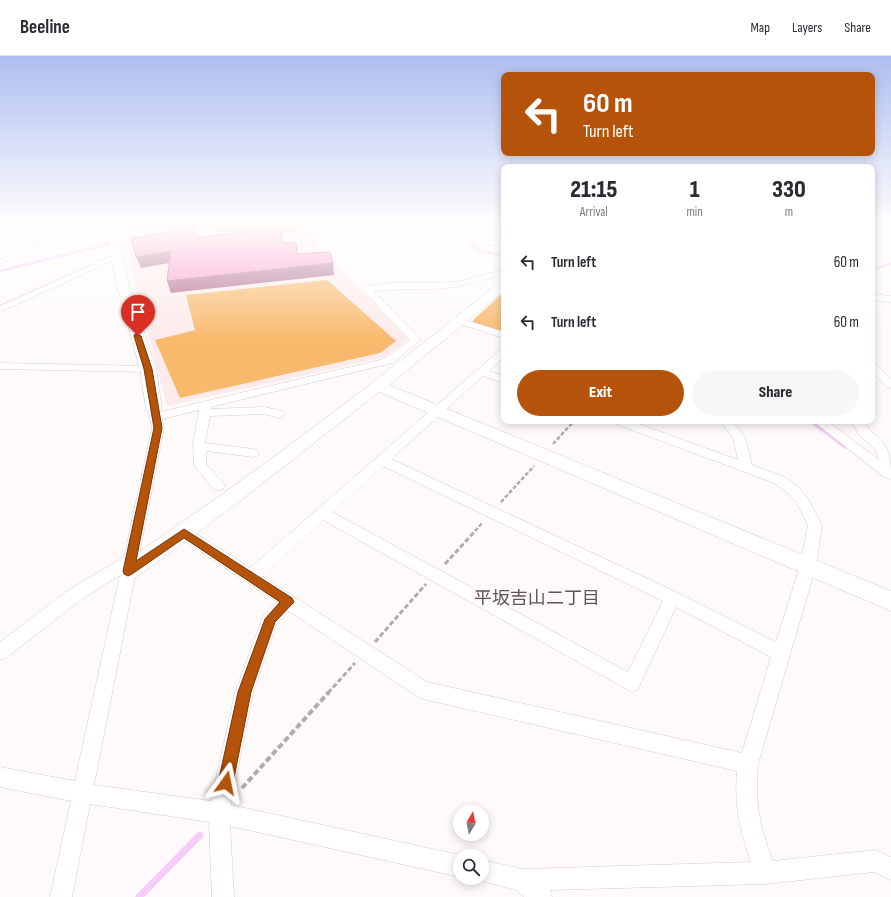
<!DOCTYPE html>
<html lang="en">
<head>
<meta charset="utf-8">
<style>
	:root { --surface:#fff; --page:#f7f7f7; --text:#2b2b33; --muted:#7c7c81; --line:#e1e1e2; --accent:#b45309 }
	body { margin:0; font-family:"Sofia Sans Condensed","Noto Sans JP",sans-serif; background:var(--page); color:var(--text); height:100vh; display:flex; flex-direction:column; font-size:15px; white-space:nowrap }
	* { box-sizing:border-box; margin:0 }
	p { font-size:13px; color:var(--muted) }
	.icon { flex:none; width:22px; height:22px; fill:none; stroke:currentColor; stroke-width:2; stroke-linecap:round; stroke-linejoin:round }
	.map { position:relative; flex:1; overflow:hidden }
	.drawer { position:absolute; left:501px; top:108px; width:374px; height:260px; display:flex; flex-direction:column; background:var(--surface); border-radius:8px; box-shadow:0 2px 10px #0003 }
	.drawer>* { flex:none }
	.hud { position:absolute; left:501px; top:16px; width:374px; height:84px; border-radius:8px; box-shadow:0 2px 10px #0003; background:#b45309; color:#fff; overflow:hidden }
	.needle { width:26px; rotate:10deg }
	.controls { position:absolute; left:453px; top:749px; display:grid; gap:8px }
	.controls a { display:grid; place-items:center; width:36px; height:36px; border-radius:50%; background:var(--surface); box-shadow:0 2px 10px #0003; font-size:20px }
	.pin { position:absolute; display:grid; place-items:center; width:34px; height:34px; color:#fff; margin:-41px -17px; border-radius:50% 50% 50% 0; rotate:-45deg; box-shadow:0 0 4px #0007 }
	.pin .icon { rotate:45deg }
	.me { position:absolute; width:44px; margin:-22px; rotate:12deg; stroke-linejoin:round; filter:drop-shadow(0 0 3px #0008) }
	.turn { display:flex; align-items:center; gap:14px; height:84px; padding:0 16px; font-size:18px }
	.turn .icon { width:52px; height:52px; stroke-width:2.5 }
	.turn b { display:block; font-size:28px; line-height:34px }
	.eta { display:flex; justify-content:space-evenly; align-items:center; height:68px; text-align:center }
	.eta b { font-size:24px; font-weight:800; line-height:28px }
	.cta { display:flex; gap:8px; margin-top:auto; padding:8px 16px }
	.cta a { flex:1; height:46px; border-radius:24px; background:var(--accent); color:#fff; font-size:16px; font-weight:800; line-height:46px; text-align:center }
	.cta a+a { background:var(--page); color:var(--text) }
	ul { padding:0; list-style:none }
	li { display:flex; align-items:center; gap:12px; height:60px; padding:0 16px }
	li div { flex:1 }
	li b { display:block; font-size:15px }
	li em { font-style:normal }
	header { display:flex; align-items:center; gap:24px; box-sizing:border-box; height:56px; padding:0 20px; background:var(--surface); border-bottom:1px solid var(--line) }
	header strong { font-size:19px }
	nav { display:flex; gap:22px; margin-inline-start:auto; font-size:14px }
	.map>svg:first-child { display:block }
	.built { fill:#fdebeb }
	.green { fill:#f8b96c }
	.water { fill:#f6ccfa }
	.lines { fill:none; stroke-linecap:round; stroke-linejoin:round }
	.stream-far2 { stroke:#f6ccfa; stroke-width:2.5 }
	.stream-far1 { stroke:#f6ccfa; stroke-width:4.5 }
	.stream { stroke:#f6ccfa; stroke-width:7 }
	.street-casing { stroke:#dcc8c8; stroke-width:1 }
	.secondary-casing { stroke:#dcc8c8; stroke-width:1 }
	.primary-casing { stroke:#dcc8c8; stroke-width:1 }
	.path-far2 { stroke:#b1acac; stroke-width:2.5; stroke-dasharray:4 2; stroke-linecap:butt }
	.path-far1 { stroke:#b1acac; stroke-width:3; stroke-dasharray:5 2.5; stroke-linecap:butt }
	.path { stroke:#b1acac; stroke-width:4; stroke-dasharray:6 3; stroke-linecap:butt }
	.street { fill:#fff; fill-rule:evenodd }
	.secondary { fill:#fff; fill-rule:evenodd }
	.primary { fill:#fff; fill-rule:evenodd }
	.shaded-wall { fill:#af6c8c }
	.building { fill:#fa9ac8; stroke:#af6c8c }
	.route { fill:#b45309; stroke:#753606 }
	.labels { text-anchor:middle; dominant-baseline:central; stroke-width:4; stroke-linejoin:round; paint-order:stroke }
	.near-neighbourhood-label { font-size:18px; fill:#645353; stroke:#fefafa }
</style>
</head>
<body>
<header>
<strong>Beeline</strong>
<nav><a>Map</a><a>Layers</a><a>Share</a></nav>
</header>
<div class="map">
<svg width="891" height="841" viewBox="0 0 891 841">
	<rect width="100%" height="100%" fill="#fefafa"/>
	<polygon class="built" points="119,167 332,167 314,185 408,283 385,301 167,350"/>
	<g class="green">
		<polygon points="271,167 304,167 295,175 278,179 211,175 219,169 264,171"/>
		<polygon points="327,224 396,285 380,297 180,342 155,284 195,274 186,239"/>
		<polygon points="504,236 504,277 473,266 473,264"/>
	</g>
	<polygon class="water" points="129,167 175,167 132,177 122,168"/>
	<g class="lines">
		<g class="stream-far2">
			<polyline points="457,167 477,194 504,200"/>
			<polyline points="872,214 890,208"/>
			<polyline points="0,215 195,167"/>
		</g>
		<polyline class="stream-far1" points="811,365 845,390"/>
		<polyline class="stream" points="139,841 200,779"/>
		<g class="street-casing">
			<g id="street">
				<polygon points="9,167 18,167 18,168 29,175 44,183 106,167 113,168 48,186 0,208 0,203 39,186 23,179 12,170 0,173 0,169"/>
				<polygon points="486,184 504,186 504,190 486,188"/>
				<polygon points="114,199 120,199 121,201 0,256 0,250"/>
				<path d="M494 216H504V220C488 220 470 229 453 231 427 235 400 232 374 235L421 284 392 307 211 351V353L264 351 283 355 285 358 283 361 279 362 264 358 210 360 205 387 253 393 257 394 259 397 257 400 253 401 206 395V408L223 427 225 430 223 433 218 435 213 433 194 409 193 388 199 354 162 363 164 372 94 729 211 745 235 637 262 563 264 558 277 546 179 481 177 477 179 473 184 472 189 473 250 512 500 294 504 293V301L489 315 504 320V327L483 320 391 403 678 537 776 586 800 510 808 469 797 447 787 436 774 427 616 368 614 365H631L738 404 733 382 720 365H732L745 381 752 409 784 421 797 430 807 441 822 469 816 510 758 708C755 746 759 769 773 805L875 794 891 801V824L874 816 766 828 550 834 552 841H524L516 834 474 823 482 822V804L522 813 751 806C740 776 734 748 737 715L423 643 417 640 289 555 277 567 253 637 231 749 460 799 463 800H460V821L230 770 234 841H212L209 766 90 748 72 841H50L71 745 0 731V711L75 725 120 519 79 545 6 602 0 604V586L67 535 124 501 152 372 148 353 150 351H158L160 356 384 303 410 284 364 235 363 233 364 231C392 224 423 228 452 226 467 225 480 219 494 216ZM383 410 663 545 628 616 332 456ZM323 464 632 636 638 633 676 551 771 601 742 697 427 626 262 520Z"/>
				<polygon points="872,238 891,240 891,246 872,244"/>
				<polygon points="462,263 504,276 504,282 459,268 457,266"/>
				<polygon points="0,307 148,310 153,313 148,316 0,313"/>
				<polygon points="872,307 876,308 891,323 891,332 887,331 872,316"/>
				<path d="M813 365H827L879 404 875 393 860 380 851 365H863C870 376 878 380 885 389 891 399 891 412 891 423L884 421Z"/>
			</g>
		</g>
		<g class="secondary-casing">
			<g id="secondary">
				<polygon points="104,167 114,167 122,192 129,230 156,313 162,353 160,357 154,358 148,357 146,353 140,313 117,230 110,192"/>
				<path d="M504 225V235L389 329 891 535V555L379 336 249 438 159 505 136 521 128 524 120 521 117 515 120 509C251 421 377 325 500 226Z"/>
			</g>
		</g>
		<g class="primary-casing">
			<polygon id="primary" points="872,171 891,171 891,179 872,177"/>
		</g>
		<g class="path-far2">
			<polyline points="553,388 574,365"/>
			<polyline points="501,446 534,410"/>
			<polyline points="475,475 483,466"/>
		</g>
		<g class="path-far1">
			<polyline points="445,508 476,474"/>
			<polyline points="375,586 426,528"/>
			<polyline points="328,637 355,607"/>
		</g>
		<polyline class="path" points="242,732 329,636"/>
		<use href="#street" class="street"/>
		<use href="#secondary" class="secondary"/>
		<use href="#primary" class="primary"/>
	</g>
	<g class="shaded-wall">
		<polygon points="171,195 175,206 141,212 136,201"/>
		<polygon points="333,207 334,219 171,237 167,225"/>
	</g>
	<polygon class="building" points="193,172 198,181 280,173 282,187 296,186 297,198 330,196 333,207 167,225 171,195 136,201 131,182"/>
	<linearGradient id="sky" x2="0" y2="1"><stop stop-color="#adbeef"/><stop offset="0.59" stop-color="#fffdfd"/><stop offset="1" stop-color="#fffdfd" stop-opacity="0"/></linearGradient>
	<rect width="891" height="284" fill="url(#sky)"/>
	<polygon class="route" points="135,278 141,280 152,313 162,372 136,505 184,473 292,542 294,546 275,566 251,636 233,727 231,732 226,734 220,732 218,727 238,636 265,563 280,546 184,482 132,518 128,520 124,518 123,515 154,372 144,313 134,280"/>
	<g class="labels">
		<g class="near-neighbourhood-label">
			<text x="537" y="542">平坂吉山二丁目</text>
		</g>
	</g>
</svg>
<div class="controls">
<a><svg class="needle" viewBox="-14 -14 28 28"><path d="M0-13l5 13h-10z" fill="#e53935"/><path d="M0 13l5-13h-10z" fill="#7c7c81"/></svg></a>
<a><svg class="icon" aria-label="search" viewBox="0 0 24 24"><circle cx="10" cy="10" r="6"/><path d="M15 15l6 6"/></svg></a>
</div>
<div class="pin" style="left:138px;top:280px;background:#d93025"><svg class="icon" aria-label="arrive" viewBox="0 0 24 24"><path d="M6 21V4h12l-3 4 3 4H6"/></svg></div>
<svg class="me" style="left:226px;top:727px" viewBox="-20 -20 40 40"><path d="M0-17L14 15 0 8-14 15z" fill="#b45309" stroke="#fff" stroke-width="4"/></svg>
<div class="hud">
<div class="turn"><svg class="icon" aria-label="left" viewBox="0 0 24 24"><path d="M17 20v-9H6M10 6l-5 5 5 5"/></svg><div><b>60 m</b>Turn left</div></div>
</div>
<section class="drawer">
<div class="eta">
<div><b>21:15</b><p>Arrival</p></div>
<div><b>1</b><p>min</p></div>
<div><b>330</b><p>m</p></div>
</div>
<ul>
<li><svg class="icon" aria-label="left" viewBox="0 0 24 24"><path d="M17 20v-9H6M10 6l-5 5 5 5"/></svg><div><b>Turn left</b></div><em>60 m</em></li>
<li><svg class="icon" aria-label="left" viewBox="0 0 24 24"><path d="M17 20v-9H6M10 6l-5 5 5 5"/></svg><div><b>Turn left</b></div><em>60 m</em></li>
</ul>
<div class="cta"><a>Exit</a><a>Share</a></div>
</section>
</div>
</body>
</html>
